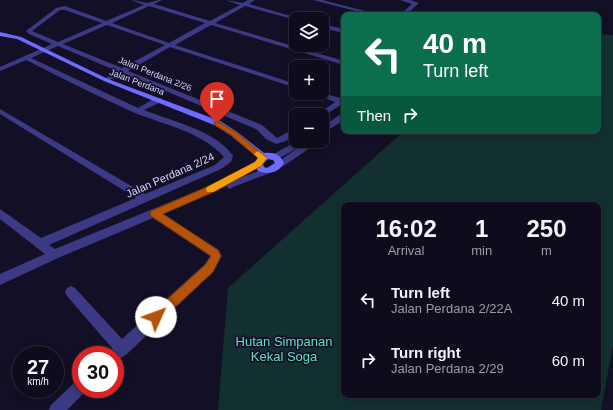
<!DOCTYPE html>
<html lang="en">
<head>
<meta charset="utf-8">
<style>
	:root { --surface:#0e0b1c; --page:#1c1929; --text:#f1f3f6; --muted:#9b9ba3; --line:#2e2b3b }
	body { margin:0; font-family:Arial,sans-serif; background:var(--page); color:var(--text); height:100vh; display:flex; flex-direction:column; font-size:15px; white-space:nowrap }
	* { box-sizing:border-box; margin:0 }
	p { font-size:13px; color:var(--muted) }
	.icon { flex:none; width:22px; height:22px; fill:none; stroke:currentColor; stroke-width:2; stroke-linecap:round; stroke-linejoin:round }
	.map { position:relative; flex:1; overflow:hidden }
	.side { position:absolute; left:341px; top:202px; width:260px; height:196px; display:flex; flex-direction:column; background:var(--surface); border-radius:8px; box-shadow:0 2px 10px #0003,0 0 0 1px var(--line) }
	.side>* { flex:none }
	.hud { position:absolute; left:341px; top:12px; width:260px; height:122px; border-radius:8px; box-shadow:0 2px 10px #0003,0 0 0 1px var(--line); background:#0b6e4f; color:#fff; overflow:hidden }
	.controls { position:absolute; left:289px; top:12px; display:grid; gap:8px }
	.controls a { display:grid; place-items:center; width:40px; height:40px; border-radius:8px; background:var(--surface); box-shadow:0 2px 10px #0003,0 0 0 1px var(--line); font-size:20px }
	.speed { position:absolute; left:12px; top:346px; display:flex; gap:8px; font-size:20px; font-weight:700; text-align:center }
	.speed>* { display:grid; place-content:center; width:52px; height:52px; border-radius:50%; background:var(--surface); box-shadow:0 2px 10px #0003,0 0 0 1px var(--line); line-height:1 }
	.speed small { font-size:10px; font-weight:400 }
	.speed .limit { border:6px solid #d22; background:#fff; color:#111 }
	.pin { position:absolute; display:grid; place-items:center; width:34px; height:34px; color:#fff; margin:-41px -17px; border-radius:50% 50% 50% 0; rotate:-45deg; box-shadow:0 0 4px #0007 }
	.pin .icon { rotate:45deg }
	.me { position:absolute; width:44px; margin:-22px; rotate:47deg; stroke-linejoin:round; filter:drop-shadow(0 0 3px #0008) }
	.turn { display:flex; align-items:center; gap:14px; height:84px; padding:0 16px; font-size:18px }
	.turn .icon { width:52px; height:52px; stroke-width:2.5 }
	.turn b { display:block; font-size:28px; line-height:34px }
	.then { display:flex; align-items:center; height:38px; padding:0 16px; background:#0003; gap:8px; font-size:15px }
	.eta { display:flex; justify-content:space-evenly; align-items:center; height:68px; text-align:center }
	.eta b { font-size:24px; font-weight:600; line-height:28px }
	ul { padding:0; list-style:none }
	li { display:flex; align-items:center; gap:12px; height:60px; padding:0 16px }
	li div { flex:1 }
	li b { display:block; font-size:15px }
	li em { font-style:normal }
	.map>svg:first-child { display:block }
	.green { fill:#12302f; fill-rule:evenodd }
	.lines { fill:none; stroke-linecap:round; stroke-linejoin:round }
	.street { fill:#3d3a85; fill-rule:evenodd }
	.secondary { fill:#6f6bff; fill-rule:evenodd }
	.route { fill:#b45309; stroke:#753606 }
	.slow { fill:#f59e0b }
	.labels { text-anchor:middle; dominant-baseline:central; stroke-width:3.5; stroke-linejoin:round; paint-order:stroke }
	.far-street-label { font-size:9px; fill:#d9d4ff; stroke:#130f26 }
	.street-label { font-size:11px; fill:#d9d4ff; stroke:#130f26 }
	.near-park-label { font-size:13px; fill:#5fe0c0; stroke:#130f26 }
</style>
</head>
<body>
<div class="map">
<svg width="613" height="410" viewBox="0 0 613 410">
	<rect width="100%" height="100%" fill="#130f26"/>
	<path class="green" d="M598 34 613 35V346L601 410H218L228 288 404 131H598ZM344 205H598V395H344Z"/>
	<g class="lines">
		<g class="street">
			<path d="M131 0C137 0 143 3 148 3 152 2 156 0 162 0L154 4 210 21 240 5 225 0 243 3 248 0H255L249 4 301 19 296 20 245 6 215 23 344 61V65L211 25 175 45 296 84V88L170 47 128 71 262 125 277 138 296 128V135L286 141 276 144 266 139 256 129 123 73 108 81H104V79L117 71 58 46 31 58 138 108 155 98H161V102L144 110C171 121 217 131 233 156L231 162 221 169 49 245 55 249 209 186 255 162H261L263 164 242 177 267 168 272 171 270 173 233 187 230 189 226 186 163 214 219 250 222 256 213 272 127 354 115 362V355H108L112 348 67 296 65 292 67 288 71 286 75 288 122 339 205 264 210 256 153 218 58 258 0 285V274L45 254 0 219V209L41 238 136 198 0 114V109L145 194 215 165 224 157C202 132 165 125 135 113 99 97 62 78 26 60L0 71V67L52 44 29 34 26 31 56 8 65 6 106 21 144 5ZM149 6 205 23 169 43 112 23ZM60 10H65L102 23 58 42 32 31ZM107 25 165 45 122 68 63 44Z"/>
			<polygon points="313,0 322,0 381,15 371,15"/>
			<polygon points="400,0 410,0 419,3 406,15 400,15 412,4"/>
			<polygon points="322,24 344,29 344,33 322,28"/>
			<polygon points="312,93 322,93 344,99 344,104 342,104 322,117 322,115 317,115 335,102"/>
			<polygon points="341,114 344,114 344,120 322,134 322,127"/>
			<polygon points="297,141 311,141 307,150 282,167 276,167 274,165 276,163 301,146 278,159 272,159 271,157 272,155"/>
			<polygon points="81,379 81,389 87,389 86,391 67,410 49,410 51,405 76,381"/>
		</g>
		<path class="secondary" d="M0 32 21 37 108 79 220 121 236 131 264 153C274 152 280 154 284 163 278 173 269 175 258 171L253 164 258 158 230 135 214 125 104 81 17 39 0 36ZM268 159 273 160 275 163 267 168 264 167 263 164Z"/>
	</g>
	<polygon class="route" points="217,121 236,132 267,158 261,166 216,191 163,214 218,250 221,256 213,272 160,321 156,323 152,321 150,317 152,313 205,265 211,256 151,216 150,213 151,211 209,186 255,162 258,158 231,135 215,125 214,123"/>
	<polygon class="slow" points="258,151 267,158 261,166 213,192 207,192 206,189 207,187 255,162 258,158 254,154"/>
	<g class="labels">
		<g class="far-street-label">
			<text transform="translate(155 74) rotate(22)">Jalan Perdana 2/26</text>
			<text transform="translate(137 82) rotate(21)">Jalan Perdana</text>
		</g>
		<g class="street-label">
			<text transform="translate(170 175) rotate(-24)">Jalan Perdana 2/24</text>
		</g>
		<g class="near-park-label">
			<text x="284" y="341">Hutan Simpanan<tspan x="284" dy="15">Kekal Soga</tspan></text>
		</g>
	</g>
</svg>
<div class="controls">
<a><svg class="icon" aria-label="layers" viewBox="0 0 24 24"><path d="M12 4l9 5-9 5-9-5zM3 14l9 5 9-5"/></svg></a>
<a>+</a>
<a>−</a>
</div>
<div class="speed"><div>27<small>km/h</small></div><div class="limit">30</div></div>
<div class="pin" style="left:217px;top:123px;background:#d93025"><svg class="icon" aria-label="arrive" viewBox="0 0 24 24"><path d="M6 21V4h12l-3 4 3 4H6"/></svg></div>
<svg class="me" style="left:156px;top:317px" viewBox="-20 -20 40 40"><circle r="19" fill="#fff"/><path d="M0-13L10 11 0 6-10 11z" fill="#b45309"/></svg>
<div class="hud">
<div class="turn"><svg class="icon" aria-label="left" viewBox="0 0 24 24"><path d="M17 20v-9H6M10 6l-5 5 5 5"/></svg><div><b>40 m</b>Turn left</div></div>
<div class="then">Then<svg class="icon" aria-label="right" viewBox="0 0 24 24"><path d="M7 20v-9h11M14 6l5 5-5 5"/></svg></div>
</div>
<section class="side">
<div class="eta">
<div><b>16:02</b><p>Arrival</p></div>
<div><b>1</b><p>min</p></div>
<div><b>250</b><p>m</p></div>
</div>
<ul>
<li><svg class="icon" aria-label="left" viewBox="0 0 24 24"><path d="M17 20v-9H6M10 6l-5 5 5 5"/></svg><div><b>Turn left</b><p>Jalan Perdana 2/22A</p></div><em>40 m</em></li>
<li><svg class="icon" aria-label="right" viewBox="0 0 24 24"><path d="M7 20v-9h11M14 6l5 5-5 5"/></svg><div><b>Turn right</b><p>Jalan Perdana 2/29</p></div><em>60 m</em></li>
</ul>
</section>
</div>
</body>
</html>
